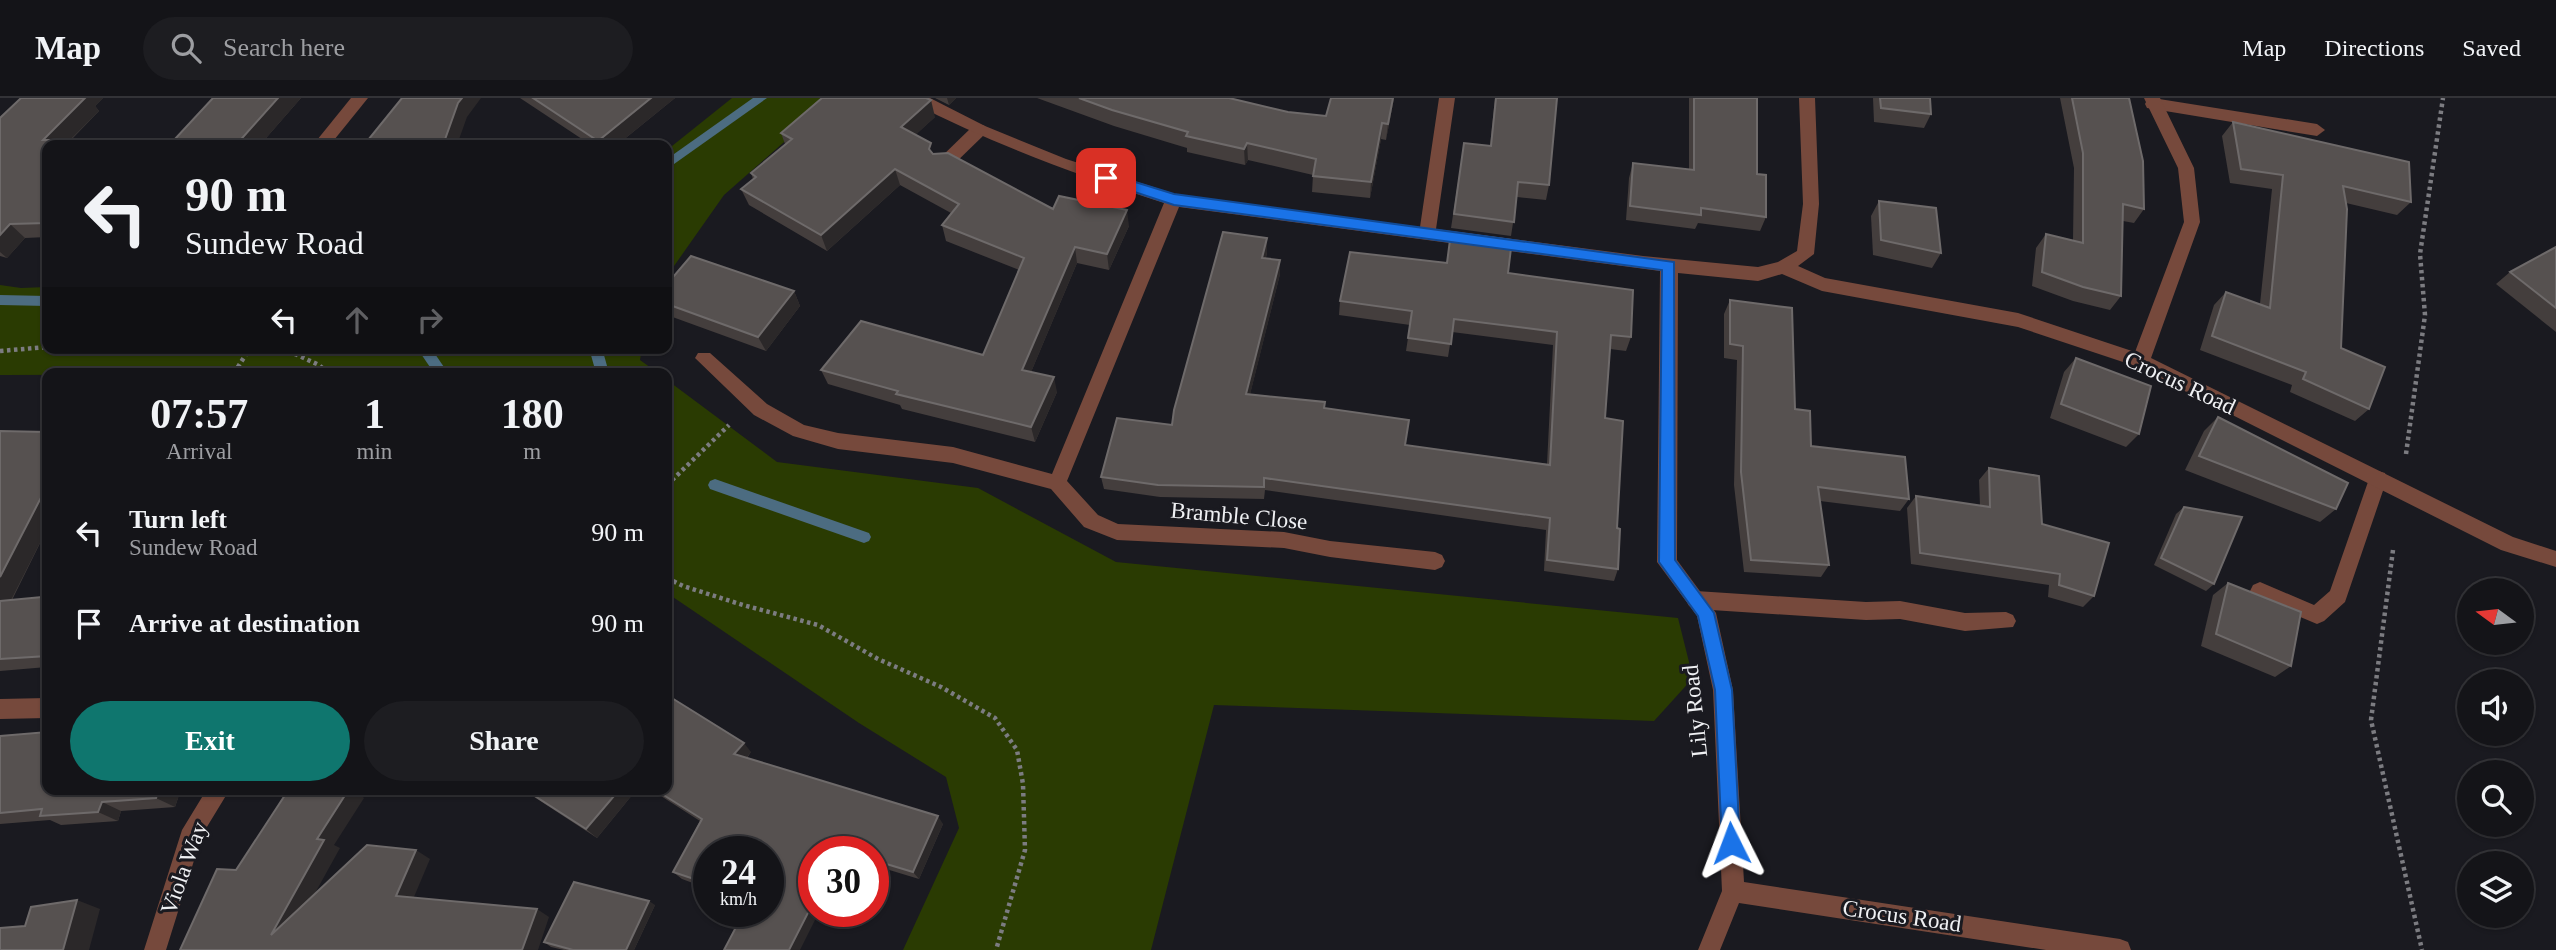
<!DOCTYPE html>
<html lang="en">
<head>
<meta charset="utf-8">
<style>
	:root { --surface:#141418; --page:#1d1d21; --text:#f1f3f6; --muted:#9d9ea2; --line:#333337; --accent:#0f766e }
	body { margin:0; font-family:"Times New Roman",serif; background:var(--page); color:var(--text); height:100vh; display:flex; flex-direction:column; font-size:26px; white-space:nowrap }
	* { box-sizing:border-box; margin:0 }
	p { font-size:23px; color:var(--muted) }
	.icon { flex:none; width:38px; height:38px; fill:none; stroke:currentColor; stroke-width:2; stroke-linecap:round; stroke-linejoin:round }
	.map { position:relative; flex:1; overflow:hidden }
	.details { position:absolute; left:42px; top:270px; width:630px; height:427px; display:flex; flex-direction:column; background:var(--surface); border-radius:14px; box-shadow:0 2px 5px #0004,0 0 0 2px var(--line) }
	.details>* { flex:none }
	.banner { position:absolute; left:42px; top:42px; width:630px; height:214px; border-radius:14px; box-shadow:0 2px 5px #0004,0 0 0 2px var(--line); background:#141418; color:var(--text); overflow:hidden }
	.needle { width:46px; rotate:285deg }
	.buttons { position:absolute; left:2457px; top:480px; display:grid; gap:14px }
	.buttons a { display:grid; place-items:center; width:77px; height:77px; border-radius:50%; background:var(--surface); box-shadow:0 2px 5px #0004,0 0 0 2px var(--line); font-size:35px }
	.speed { position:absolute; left:693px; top:738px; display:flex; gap:14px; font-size:35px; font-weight:700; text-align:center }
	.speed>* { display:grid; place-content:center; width:91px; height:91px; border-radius:50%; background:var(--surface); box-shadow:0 2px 5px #0004,0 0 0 2px var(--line); line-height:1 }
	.speed small { font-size:18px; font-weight:400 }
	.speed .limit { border:10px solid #d22; background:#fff; color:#111 }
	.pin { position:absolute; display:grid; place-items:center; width:60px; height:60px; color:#fff; margin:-30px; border-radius:14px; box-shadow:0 4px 10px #0006 }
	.me { position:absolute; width:77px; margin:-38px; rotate:357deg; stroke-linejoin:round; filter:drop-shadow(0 0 5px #0008) }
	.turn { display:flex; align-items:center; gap:24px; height:147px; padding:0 28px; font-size:32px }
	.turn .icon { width:91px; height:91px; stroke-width:2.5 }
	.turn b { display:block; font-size:49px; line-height:60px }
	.lanes { display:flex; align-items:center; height:66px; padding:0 28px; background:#0003; justify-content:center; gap:35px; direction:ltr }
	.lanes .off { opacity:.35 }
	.eta { display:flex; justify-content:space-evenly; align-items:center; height:119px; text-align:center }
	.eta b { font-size:42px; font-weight:800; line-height:49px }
	.cta { display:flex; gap:14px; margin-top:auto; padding:14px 28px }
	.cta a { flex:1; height:80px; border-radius:42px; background:var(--accent); color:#fff; font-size:28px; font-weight:800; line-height:80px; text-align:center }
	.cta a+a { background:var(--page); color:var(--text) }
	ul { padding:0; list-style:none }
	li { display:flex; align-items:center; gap:21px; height:91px; padding:0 28px }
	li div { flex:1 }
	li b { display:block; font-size:26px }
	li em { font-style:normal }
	header { display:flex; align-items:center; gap:42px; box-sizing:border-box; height:98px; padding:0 35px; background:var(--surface); border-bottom:2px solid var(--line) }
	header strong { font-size:33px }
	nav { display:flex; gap:38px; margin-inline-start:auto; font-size:24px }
	.search { width:490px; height:63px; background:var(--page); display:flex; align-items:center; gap:18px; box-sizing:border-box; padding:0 24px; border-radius:38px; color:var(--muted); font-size:26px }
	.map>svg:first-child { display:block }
	.green { fill:#2a3b02 }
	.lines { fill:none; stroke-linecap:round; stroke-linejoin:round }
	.stream { fill:#4c6c81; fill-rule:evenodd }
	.path { stroke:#7c7c81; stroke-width:4.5; stroke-dasharray:3.5 3.5; stroke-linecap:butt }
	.service { fill:#76493c; fill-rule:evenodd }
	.minor { fill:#76493c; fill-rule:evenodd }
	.wall { fill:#443e3d }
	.shaded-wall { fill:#2b2829 }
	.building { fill:#565150; stroke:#6e6a6a; stroke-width:2 }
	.route { fill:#1a73e8; stroke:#114b97; stroke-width:2 }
	.labels { text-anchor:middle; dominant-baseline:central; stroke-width:6; stroke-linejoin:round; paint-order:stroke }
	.street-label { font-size:23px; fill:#eff0f3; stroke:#1a1a20 }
</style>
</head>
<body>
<header>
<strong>Map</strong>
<div class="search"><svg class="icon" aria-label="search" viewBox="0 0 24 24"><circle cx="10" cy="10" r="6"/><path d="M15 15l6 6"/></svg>Search here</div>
<nav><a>Map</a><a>Directions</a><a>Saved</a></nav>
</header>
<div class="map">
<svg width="2556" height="852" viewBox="0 0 2556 852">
	<rect width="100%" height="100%" fill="#1a1a20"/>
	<g class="green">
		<polygon points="732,0 834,0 724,97 667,178 667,52"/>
		<polygon points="0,187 21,190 47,189 47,250 642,250 640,262 658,275 0,277"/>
		<polygon points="667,282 777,364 978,390 1116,464 1678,520 1693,580 1654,623 1214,607 1151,852 903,852 959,730 946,679 859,625 667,495"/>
	</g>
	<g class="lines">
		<g class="stream">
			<polygon points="753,0 767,0 667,71 667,61"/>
			<polygon points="0,197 47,198 47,208 0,207"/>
			<polygon points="417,250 431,250 448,275 434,275"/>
			<polygon points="589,250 602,250 609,275 596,275"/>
			<polygon points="715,381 869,435 871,439 869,443 864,445 710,391 708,387 710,383"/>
		</g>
		<g class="path">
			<polyline points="282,250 319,267 328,275"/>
			<polyline points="0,253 47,249"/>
			<polyline points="234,275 250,250"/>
			<polyline points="2406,356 2425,217 2420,156 2443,0"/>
			<polyline points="667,387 729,327"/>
			<polyline points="2393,452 2371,622 2422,852"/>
			<polyline points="667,480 683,488 743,507 818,527 878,561 941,589 995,620 1017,652 1023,686 1025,752 996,852"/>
		</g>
		<g class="service">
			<polygon points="2153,0 2317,26 2325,32 2317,38 2147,10 2145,6 2147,2"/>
			<polygon points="979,26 985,28 987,32 985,36 950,70 938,70 936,66 938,62 973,28"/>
			<polygon points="2378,373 2385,375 2387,381 2345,504 2324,523 2317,526 2253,499 2250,493 2253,487 2260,484 2314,507 2330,493 2369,381 2371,375"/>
			<polygon points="1696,493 1866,504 1900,503 1965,515 2006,514 2013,517 2016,523 2013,529 1965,533 1900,521 1866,522 1696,511 1689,508 1686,502 1689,496"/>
		</g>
		<g class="minor">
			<polygon points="351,0 368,0 330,47 313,47"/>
			<path d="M909 0H930L985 28 1066 61 1175 96 1420 129 1439 0H1455L1436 131 1643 158 1758 169 1778 164 1797 153 1803 106 1799 0H1815L1819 106 1814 156 1798 168 1825 180 2018 215 2135 254 2184 124 2178 70 2144 0H2160L2194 70 2200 124 2151 260 2513 439 2556 453V469L2501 452 2135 268 2018 229 1822 193 1782 176 1758 183 1678 175 1677 462 1716 515 1733 592 1744 784 2120 841 2128 844 2131 852H2046L1739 805 1720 852H1698L1722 793 1713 592 1697 518 1657 464 1660 173 1179 109 1067 383 1098 417 1118 426 1284 434 1330 443 1435 454 1442 457 1445 463 1442 469 1435 472 1330 459 1284 450 1117 442 1084 429 1051 391 953 365 838 351 793 338 754 317 695 260 698 255H710L767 306 804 327 838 335 953 349 1052 376 1164 105C1075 76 995 47 911 4Z"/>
			<polygon points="47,600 47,620 0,621 0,601"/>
			<polygon points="207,691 230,691 202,737 166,852 144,852 182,732"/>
		</g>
	</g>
	<g class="wall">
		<polygon points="21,0 103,0 95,8 99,13 71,42 175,41 213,0 301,0 260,47 47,47 47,139 25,140 7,160 0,158 0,20"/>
		<polygon points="520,0 675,0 617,47 591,47"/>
		<polygon points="935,0 956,0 949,7"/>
		<polygon points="1037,0 1229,0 1288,14 1326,18 1394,0 1386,42 1381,41 1370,100 1312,94 1313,77 1248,62 1245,67 1187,54 1187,50 1114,28"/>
		<polygon points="1495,0 1557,0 1549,87 1546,102 1517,99 1511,138 1451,130 1464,45 1490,48"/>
		<polygon points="1689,0 1757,0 1757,76 1766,119 1760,133 1698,125 1695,131 1626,122 1629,80 1633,65 1689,72"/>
		<polygon points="1873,0 1930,0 1931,16 1924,30 1874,24"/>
		<polygon points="2060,0 2129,0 2144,111 2134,125 2123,123 2121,198 2110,212 2073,203 2032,188 2036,150 2046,136 2073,142 2074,70"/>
		<polygon points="935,19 915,37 934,56 1053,111 1129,128 1109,172 1077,165 1031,274 1057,294 1035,344 902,311 900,307 828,286 821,272 983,257 1019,172 946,143 942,127 951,115 900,87 827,153 749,107 741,91 753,81 751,75 785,46 781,35"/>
		<polygon points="2233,24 2411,104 2397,117 2346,105 2341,250 2369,311 2355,323 2290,294 2292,287 2200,252 2214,207 2226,194 2260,206 2272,91 2230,85 2222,38"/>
		<polygon points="1879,103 1941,155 1932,170 1873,157 1871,118"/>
		<polygon points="1267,140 1267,154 1266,160 1280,176 1250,296 1325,304 1324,310 1406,347 1547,366 1553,247 1452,234 1448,259 1406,253 1410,227 1339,217 1340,203 1508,175 1631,239 1626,253 1610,251 1605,320 1617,430 1618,471 1614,483 1544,473 1546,432 1265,392 1264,401 1160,399 1104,391 1101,379 1172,327"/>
		<polygon points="2556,149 2556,234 2496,186 2510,174"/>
		<polygon points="667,186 794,193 800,208 766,253 667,217"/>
		<polygon points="1730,202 1795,311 1811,348 1909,401 1900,413 1820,403 1829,467 1821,479 1744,474 1734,387 1737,262 1724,260 1724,216"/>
		<polygon points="2076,260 2139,336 2126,349 2050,320 2064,274"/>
		<polygon points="2218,319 2336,411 2320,424 2185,372 2204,333"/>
		<polygon points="0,333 47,334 47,431 12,502 47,502 47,569 0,573"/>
		<polygon points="1989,370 2042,426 2094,498 2083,509 2048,499 2049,487 1911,466 1907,410 1916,398 1980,408 1979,382"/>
		<polygon points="2184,409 2214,486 2206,493 2154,467 2176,416"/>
		<polygon points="2228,485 2291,568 2275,579 2201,548 2213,497"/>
		<polygon points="0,638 181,691 175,709 121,713 118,723 61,727 50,722 0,726"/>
		<polygon points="751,654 747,660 943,726 919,781 873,767 873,754 814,754 768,814 709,754 709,791 682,781 673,774 700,723 650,691 667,691"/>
		<polygon points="522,691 637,691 597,740"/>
		<polygon points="655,807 634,852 564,852 551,849 544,844"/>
	</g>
	<g class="shaded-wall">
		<polygon points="81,0 103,0 95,8 99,13 65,47 43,42"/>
		<polygon points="278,0 301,0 260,47 236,47"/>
		<polygon points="462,0 481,0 467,19 457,47 443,47 458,5"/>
		<polygon points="651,0 675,0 617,47 600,47 598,43"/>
		<polygon points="947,0 956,0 949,7"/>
		<polygon points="1393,0 1394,0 1386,42 1388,26"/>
		<polygon points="931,2 935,19 906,46 901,29"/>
		<polygon points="1382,25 1381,41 1370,100 1371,84"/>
		<polygon points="1247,45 1248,62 1245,67 1244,51"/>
		<polygon points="895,71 900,87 827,153 821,137"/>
		<polygon points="1127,112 1129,128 1109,172 1107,156"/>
		<polygon points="10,126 25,140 7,160 0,154 0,137"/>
		<polygon points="1267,140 1267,154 1262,174 1262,160"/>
		<polygon points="1075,149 1077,165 1026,286 1022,272"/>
		<polygon points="1280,162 1280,176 1247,309 1246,296"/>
		<polygon points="794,193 800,208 766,253 758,239"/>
		<polygon points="1054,279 1057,294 1035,344 1031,329"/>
		<polygon points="47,388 47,431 5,514 0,511 0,479"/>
		<polygon points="744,645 751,654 742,665 734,656"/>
		<polygon points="159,691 181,691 175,709 156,700"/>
		<polygon points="349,691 365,691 361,697 364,700 334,747 340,750 288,844 271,837 317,741"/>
		<polygon points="620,691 637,691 597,740 586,731"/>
		<polygon points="102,704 121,713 118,723 98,714"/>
		<polygon points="938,718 943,726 919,781 913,774"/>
		<polygon points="416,752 430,761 411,806 396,798"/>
		<polygon points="77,802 100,811 89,852 63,852"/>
		<polygon points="649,803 655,807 634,852 626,852"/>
		<polygon points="814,803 814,814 819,814 800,852 789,852"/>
		<polygon points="537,811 549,819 538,852 522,852"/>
	</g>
	<g class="building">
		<polygon points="21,0 85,0 43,42 175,41 213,0 278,0 236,47 47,47 47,125 10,126 0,137 0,20"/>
		<polygon points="402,0 462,0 458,5 443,47 364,47"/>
		<polygon points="533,0 651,0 598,43"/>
		<polygon points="822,0 926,0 931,2 901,29 931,45 929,51 933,56 948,55 1053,111 1059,98 1127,112 1107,156 1075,149 1022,272 1054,279 1031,329 896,296 898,293 821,272 861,223 983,257 1024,160 942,127 959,106 895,71 821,137 741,91 756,79 751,75 792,41 781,35"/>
		<polygon points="1079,0 1229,0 1288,14 1326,18 1331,0 1393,0 1388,26 1382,25 1371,84 1313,78 1316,61 1247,45 1244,51 1186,38 1188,34 1112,12"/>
		<polygon points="1496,0 1557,0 1549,87 1518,84 1514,124 1454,116 1464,45 1491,48"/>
		<polygon points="1694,0 1757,0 1757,76 1766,77 1766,119 1701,110 1701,117 1630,108 1633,65 1694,72"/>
		<polygon points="1880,0 1930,0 1931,16 1881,10"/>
		<polygon points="2072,0 2129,0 2143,63 2144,111 2123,106 2121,198 2083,189 2042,174 2046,136 2083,145 2083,55"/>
		<polygon points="2233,24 2409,64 2411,104 2343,88 2347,111 2341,250 2385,269 2369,311 2303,281 2306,274 2212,238 2226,194 2270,210 2283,77 2241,71"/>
		<polygon points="1879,103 1936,110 1941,155 1881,142"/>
		<polygon points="1223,134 1267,140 1262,160 1280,162 1246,296 1325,304 1324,310 1409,322 1405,347 1550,367 1557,234 1454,221 1451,246 1408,240 1412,213 1340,203 1350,154 1447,165 1451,134 1512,142 1508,175 1633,192 1631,239 1611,237 1605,320 1623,323 1617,430 1620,431 1618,471 1547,462 1550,420 1264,380 1264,389 1158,387 1101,379 1117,320 1172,327 1174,312"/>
		<polygon points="2556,149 2556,210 2510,174"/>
		<polygon points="691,158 794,193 758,239 667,206 667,186"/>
		<polygon points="1730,202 1792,210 1795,311 1810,313 1811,348 1905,359 1909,401 1818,389 1829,467 1751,462 1741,374 1743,248 1730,246"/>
		<polygon points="2076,260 2151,288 2139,336 2061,306"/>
		<polygon points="2218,319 2348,385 2336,411 2199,358"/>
		<polygon points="0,333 47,334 47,388 0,479"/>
		<polygon points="1989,370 2039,378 2042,426 2109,445 2094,498 2059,487 2060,476 1920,455 1916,398 1990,409"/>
		<polygon points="2184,409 2242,419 2214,486 2161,460"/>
		<polygon points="2228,485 2301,514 2291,568 2216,536"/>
		<polygon points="42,499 47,503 47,558 0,561 0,503"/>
		<polygon points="667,597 744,645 734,656 938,718 913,774 873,762 873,754 849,754 839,751 838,754 814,754 814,803 789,852 724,852 744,814 768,814 768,754 709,754 709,786 673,774 702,721 654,691 667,691"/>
		<polygon points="47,634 47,691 159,691 156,700 102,704 98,714 40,718 42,711 0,715 0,638"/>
		<polygon points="289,691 349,691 317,741 324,742 271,837 367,747 416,752 396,798 537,811 522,852 180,852 217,771 236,772"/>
		<polygon points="524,691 620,691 586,731"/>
		<polygon points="574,784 649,803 626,852 573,852 544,844"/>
		<polygon points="77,802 63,852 0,852 0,830 25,828 31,809"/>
	</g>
	<polygon class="route" points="1106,75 1174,96 1674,164 1675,462 1714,515 1732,592 1740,745 1737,752 1731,754 1724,752 1722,745 1715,592 1698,518 1659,464 1662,172 1174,107 1101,83 1099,80"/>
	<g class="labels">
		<g class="street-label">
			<text transform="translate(2180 285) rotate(25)">Crocus Road</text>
			<text transform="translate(1239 418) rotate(5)">Bramble Close</text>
			<text transform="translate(1695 613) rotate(-96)">Lily Road</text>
			<text transform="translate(184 770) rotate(-70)">Viola Way</text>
			<text transform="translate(1902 818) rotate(8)">Crocus Road</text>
		</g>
	</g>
</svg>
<div class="buttons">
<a><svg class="needle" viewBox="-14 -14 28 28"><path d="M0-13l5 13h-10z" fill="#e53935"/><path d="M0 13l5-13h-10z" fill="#9d9ea2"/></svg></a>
<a><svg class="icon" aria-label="sound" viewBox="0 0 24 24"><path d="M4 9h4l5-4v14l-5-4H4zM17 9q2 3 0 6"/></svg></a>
<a><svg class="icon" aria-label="search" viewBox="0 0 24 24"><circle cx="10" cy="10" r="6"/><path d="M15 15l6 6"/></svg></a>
<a><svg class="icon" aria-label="layers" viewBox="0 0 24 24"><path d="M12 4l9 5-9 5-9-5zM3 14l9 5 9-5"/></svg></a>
</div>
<div class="speed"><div>24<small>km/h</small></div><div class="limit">30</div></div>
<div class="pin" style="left:1106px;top:80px;background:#d93025"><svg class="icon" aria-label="arrive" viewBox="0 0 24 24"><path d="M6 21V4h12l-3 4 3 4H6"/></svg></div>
<svg class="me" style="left:1731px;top:745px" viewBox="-20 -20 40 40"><path d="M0-17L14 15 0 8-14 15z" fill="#1a73e8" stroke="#fff" stroke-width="4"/></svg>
<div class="banner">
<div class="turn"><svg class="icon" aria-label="left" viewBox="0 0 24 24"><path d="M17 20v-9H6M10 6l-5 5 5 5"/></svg><div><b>90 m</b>Sundew Road</div></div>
<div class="lanes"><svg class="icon" aria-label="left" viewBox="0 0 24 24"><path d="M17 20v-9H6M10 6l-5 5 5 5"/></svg><svg class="icon off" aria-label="ahead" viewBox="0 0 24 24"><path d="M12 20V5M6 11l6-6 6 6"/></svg><svg class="icon off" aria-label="right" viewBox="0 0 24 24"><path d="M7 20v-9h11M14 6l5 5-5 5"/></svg></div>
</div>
<section class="details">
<div class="eta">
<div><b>07:57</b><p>Arrival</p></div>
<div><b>1</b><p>min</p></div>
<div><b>180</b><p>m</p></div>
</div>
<ul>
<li><svg class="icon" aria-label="left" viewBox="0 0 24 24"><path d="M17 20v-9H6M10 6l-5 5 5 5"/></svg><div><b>Turn left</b><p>Sundew Road</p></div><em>90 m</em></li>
<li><svg class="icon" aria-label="arrive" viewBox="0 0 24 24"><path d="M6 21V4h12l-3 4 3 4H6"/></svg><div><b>Arrive at destination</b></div><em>90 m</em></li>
</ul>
<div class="cta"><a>Exit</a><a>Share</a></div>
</section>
</div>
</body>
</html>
